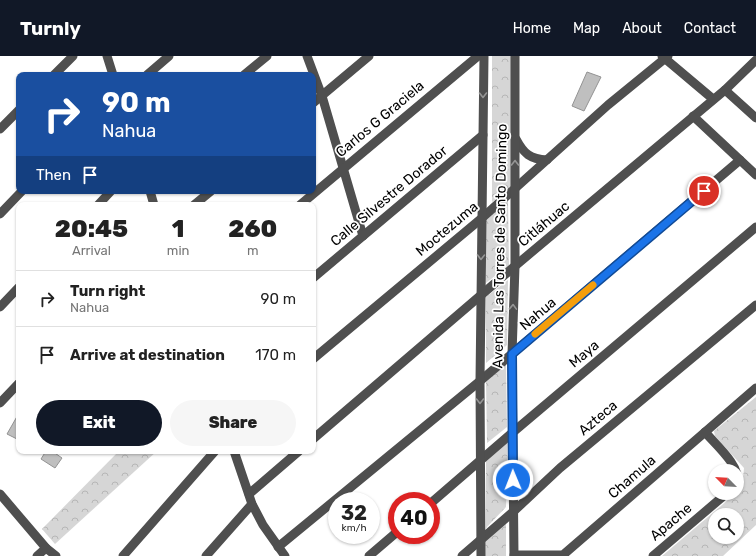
<!DOCTYPE html>
<html lang="en">
<head>
<meta charset="utf-8">
<style>
	:root { --surface:#fff; --page:#f6f6f6; --text:#222; --muted:#767676; --line:#e0e0e0; --accent:#111827 }
	body { margin:0; font-family:Rubik,sans-serif; background:var(--page); color:var(--text); height:100vh; display:flex; flex-direction:column; font-size:15px; white-space:nowrap }
	* { box-sizing:border-box; margin:0 }
	p { font-size:13px; color:var(--muted) }
	.icon { flex:none; width:22px; height:22px; fill:none; stroke:currentColor; stroke-width:2; stroke-linecap:round; stroke-linejoin:round }
	.map { position:relative; flex:1; overflow:hidden }
	.details { position:absolute; left:16px; top:146px; width:300px; height:252px; display:flex; flex-direction:column; background:var(--surface); border-radius:8px; box-shadow:0 1px 3px #0004 }
	.details>* { flex:none }
	.hud { position:absolute; left:16px; top:16px; width:300px; height:122px; border-radius:8px; box-shadow:0 1px 3px #0004; background:#1a4fa0; color:#fff; overflow:hidden }
	.needle { width:26px; rotate:294deg }
	.buttons { position:absolute; left:708px; top:408px; display:grid; gap:8px }
	.buttons a { display:grid; place-items:center; width:36px; height:36px; border-radius:50%; background:var(--surface); box-shadow:0 1px 3px #0004; font-size:20px }
	.speed { position:absolute; left:328px; top:436px; display:flex; gap:8px; font-size:20px; font-weight:700; text-align:center }
	.speed>* { display:grid; place-content:center; width:52px; height:52px; border-radius:50%; background:var(--surface); box-shadow:0 1px 3px #0004; line-height:1 }
	.speed small { font-size:10px; font-weight:400 }
	.speed .limit { border:6px solid #d22; background:#fff; color:#111 }
	.pin { position:absolute; display:grid; place-items:center; width:34px; height:34px; color:#fff; margin:-17px; border:2px solid #fff; border-radius:50%; box-shadow:0 1px 4px #0007 }
	.me { position:absolute; width:44px; margin:-22px; rotate:359deg; stroke-linejoin:round; filter:drop-shadow(0 0 3px #0008) }
	.turn { display:flex; align-items:center; gap:14px; height:84px; padding:0 20px; font-size:18px }
	.turn .icon { width:52px; height:52px; stroke-width:2.5 }
	.turn b { display:block; font-size:28px; line-height:34px }
	.then { display:flex; align-items:center; height:38px; padding:0 20px; background:#0003; gap:8px; font-size:15px }
	.eta { display:flex; justify-content:space-evenly; align-items:center; height:68px; text-align:center }
	.eta b { font-size:24px; font-weight:800; line-height:28px }
	.action { display:flex; gap:8px; margin-top:auto; padding:8px 20px }
	.action a { flex:1; height:46px; border-radius:24px; background:var(--accent); color:#fff; font-size:16px; font-weight:800; line-height:46px; text-align:center }
	.action a+a { background:var(--page); color:var(--text) }
	ul { padding:0; list-style:none }
	li { display:flex; align-items:center; gap:12px; height:56px; padding:0 20px; border-top:1px solid var(--line) }
	li div { flex:1 }
	li b { display:block; font-size:15px }
	li em { font-style:normal }
	header { display:flex; align-items:center; gap:24px; box-sizing:border-box; height:56px; padding:0 20px; background:var(--accent); color:#fff }
	header strong { font-size:19px }
	nav { display:flex; gap:22px; margin-inline-start:auto; font-size:14px }
	.map>svg:first-child { display:block }
	.park { fill:url(#park-crowns); fill-rule:evenodd }
	.building { fill:#bfbfbf; stroke:#939393 }
	.lines { fill:none; stroke-linecap:round; stroke-linejoin:round }
	.minor { stroke:#4f4f4f; stroke-width:9 }
	.oneway { stroke:#959595 }
	.route-casing { stroke:#114b97; stroke-width:10 }
	.route { stroke:#1a73e8; stroke-width:7 }
	.slow { stroke:#f59e0b; stroke-width:7 }
	.labels { text-anchor:middle; dominant-baseline:central; stroke-width:3.5; stroke-linejoin:round; paint-order:stroke }
	.street-label { font-size:14px; fill:#000; stroke:#fff }
</style>
</head>
<body>
<header>
<strong>Turnly</strong>
<nav><a>Home</a><a>Map</a><a>About</a><a>Contact</a></nav>
</header>
<div class="map">
<svg width="756" height="500" viewBox="0 0 756 500">
	<defs>
		<pattern id="park-crowns" width="20" height="18" patternUnits="userSpaceOnUse"><rect width="20" height="18" fill="#d6d6d6"/><path d="M2 6a3 3 0 1 1 6 0M12 15a3 3 0 1 1 6 0" fill="none" stroke="#b6b6b6"/></pattern>
	</defs>
	<rect width="100%" height="100%" fill="#fff"/>
	<g class="park">
		<polygon points="492,0 513,0 512,130 492,146"/>
		<polygon points="508,143 509,209 486,227 486,163"/>
		<polygon points="508,224 507,289 486,307 486,241"/>
		<polygon points="506,308 507,371 487,387 486,326"/>
		<path d="M756 341V469L723 500H662L742 432 744 412 715 380 714 375ZM715 459H737V481H715Z"/>
		<polygon points="508,382 506,451 486,472 486,401"/>
		<polygon points="119,395 157,395 55,488 42,473"/>
		<polygon points="506,467 506,500 485,500 485,485"/>
	</g>
	<g class="building">
		<polygon points="587,16 601,21 584,55 572,50"/>
		<polygon points="19,357 19,384 7,378"/>
		<polygon points="46,395 52,395 62,402 55,412 41,403"/>
	</g>
	<g class="lines">
		<g class="minor">
			<polyline points="107,0 113,19"/>
			<polyline points="307,0 322,40 363,180"/>
			<polyline points="662,0 713,43"/>
			<polyline points="54,19 73,0"/>
			<polyline points="147,19 169,0"/>
			<polyline points="244,19 267,0"/>
			<polyline points="725,34 756,62"/>
			<polyline points="313,47 369,0"/>
			<polyline points="693,60 756,119"/>
			<polyline points="0,73 19,54"/>
			<path d="M516 83C524 98 530 103 547 104"/>
			<polyline points="150,135 154,149"/>
			<polyline points="98,149 111,135"/>
			<polyline points="194,149 211,135"/>
			<polyline points="300,149 478,0"/>
			<polyline points="0,158 22,135"/>
			<polyline points="313,222 483,79"/>
			<polyline points="0,251 19,231"/>
			<polyline points="313,303 482,162 608,49 668,0"/>
			<polyline points="0,347 19,327"/>
			<path d="M705 376C715 388 741 410 737 426"/>
			<polyline points="313,383 515,210 725,34 756,4"/>
			<polyline points="234,395 252,448 263,469 285,500"/>
			<polyline points="0,438 46,492 56,500"/>
			<polyline points="249,438 299,395"/>
			<polyline points="431,447 512,377 756,171"/>
			<polyline points="278,491 480,325 740,104"/>
			<polyline points="514,499 563,499 756,332"/>
			<polyline points="37,500 46,492"/>
			<polyline points="123,500 215,395"/>
			<polyline points="206,500 252,448"/>
			<polyline points="369,500 397,476"/>
			<polyline points="462,500 514,455 560,412 756,249"/>
			<polyline points="481,500 480,325 484,0"/>
			<polyline points="514,500 512,298 515,210 515,0"/>
			<polyline points="653,500 727,437"/>
		</g>
	</g>
	<defs><path id="oneway-chevron" d="M-2-3.5L2.5 0L-2 3.5" fill="none" stroke-width="1.6" stroke-linecap="round" stroke-linejoin="round"/></defs>
	<g class="oneway">
		<use href="#oneway-chevron" transform="translate(483 39) rotate(90)"/>
		<use href="#oneway-chevron" transform="translate(515 107) rotate(-90)"/>
		<use href="#oneway-chevron" transform="translate(481 201) rotate(91)"/>
		<use href="#oneway-chevron" transform="translate(513 251) rotate(-88)"/>
		<use href="#oneway-chevron" transform="translate(480 345) rotate(90)"/>
	</g>
	<g class="lines">
		<g class="route-casing">
			<polyline id="route" points="513,424 512,298 704,135"/>
		</g>
		<use href="#route" class="route"/>
		<polyline class="slow" points="535,278 593,229"/>
	</g>
	<g class="labels">
		<g class="street-label">
			<text transform="translate(380 63) rotate(-40)">Carlos G Graciela</text>
			<text transform="translate(389 140) rotate(-40)">Calle Silvestre Dorador</text>
			<text transform="translate(544 168) rotate(-40)">Citláhuac</text>
			<text transform="translate(447 173) rotate(-40)">Moctezuma</text>
			<text transform="translate(500 190) rotate(-89)">Avenida Las Torres de Santo Domingo</text>
			<text transform="translate(538 258) rotate(-40)">Nahua</text>
			<text transform="translate(584 298) rotate(-40)">Maya</text>
			<text transform="translate(598 362) rotate(-40)">Azteca</text>
			<text transform="translate(632 421) rotate(-41)">Chamula</text>
			<text transform="translate(671 466) rotate(-40)">Apache</text>
		</g>
	</g>
</svg>
<div class="buttons">
<a><svg class="needle" viewBox="-14 -14 28 28"><path d="M0-13l5 13h-10z" fill="#e53935"/><path d="M0 13l5-13h-10z" fill="#767676"/></svg></a>
<a><svg class="icon" aria-label="search" viewBox="0 0 24 24"><circle cx="10" cy="10" r="6"/><path d="M15 15l6 6"/></svg></a>
</div>
<div class="speed"><div>32<small>km/h</small></div><div class="limit">40</div></div>
<div class="pin" style="left:704px;top:135px;background:#d93025"><svg class="icon" aria-label="arrive" viewBox="0 0 24 24"><path d="M6 21V4h12l-3 4 3 4H6"/></svg></div>
<svg class="me" style="left:513px;top:424px" viewBox="-20 -20 40 40"><circle r="17" fill="#1a73e8" stroke="#fff" stroke-width="3"/><path d="M0-11L8 9 0 5-8 9z" fill="#fff"/></svg>
<div class="hud">
<div class="turn"><svg class="icon" aria-label="right" viewBox="0 0 24 24"><path d="M7 20v-9h11M14 6l5 5-5 5"/></svg><div><b>90 m</b>Nahua</div></div>
<div class="then">Then<svg class="icon" aria-label="arrive" viewBox="0 0 24 24"><path d="M6 21V4h12l-3 4 3 4H6"/></svg></div>
</div>
<section class="details">
<div class="eta">
<div><b>20:45</b><p>Arrival</p></div>
<div><b>1</b><p>min</p></div>
<div><b>260</b><p>m</p></div>
</div>
<ul>
<li><svg class="icon" aria-label="right" viewBox="0 0 24 24"><path d="M7 20v-9h11M14 6l5 5-5 5"/></svg><div><b>Turn right</b><p>Nahua</p></div><em>90 m</em></li>
<li><svg class="icon" aria-label="arrive" viewBox="0 0 24 24"><path d="M6 21V4h12l-3 4 3 4H6"/></svg><div><b>Arrive at destination</b></div><em>170 m</em></li>
</ul>
<div class="action"><a>Exit</a><a>Share</a></div>
</section>
</div>
</body>
</html>
